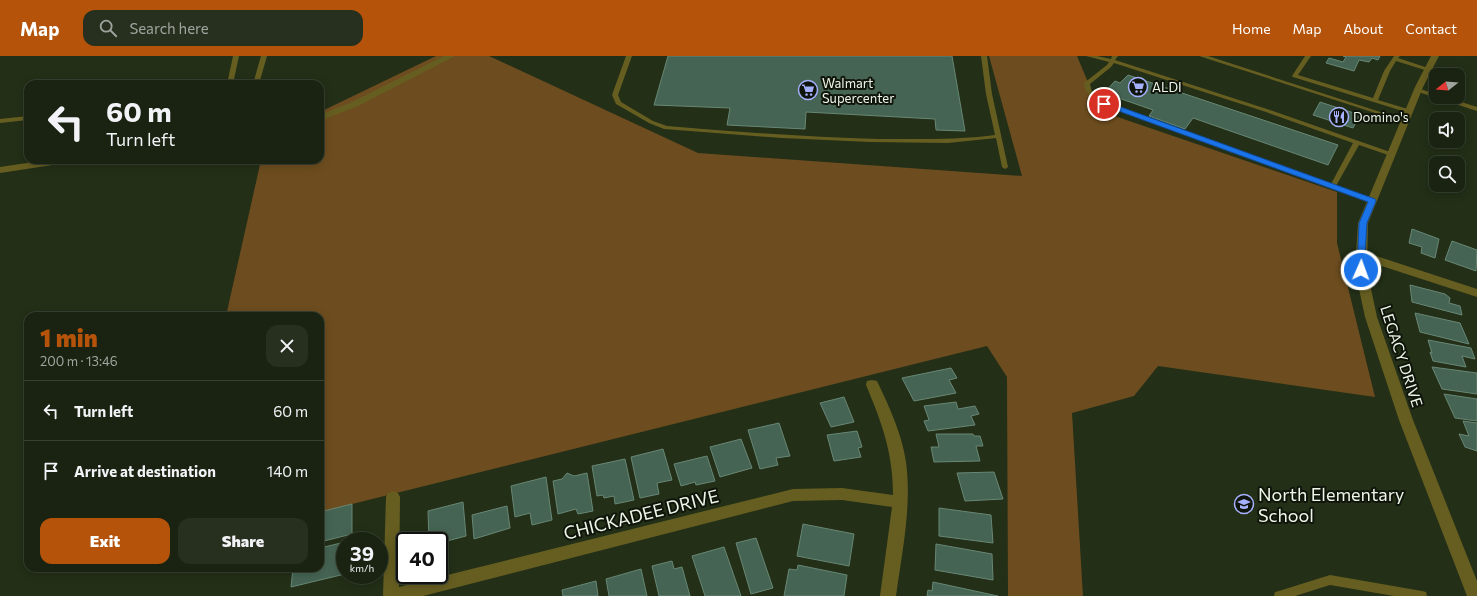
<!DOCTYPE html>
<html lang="en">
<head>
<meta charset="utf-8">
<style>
	:root { --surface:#1a2311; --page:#272f1f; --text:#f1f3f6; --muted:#9fa49f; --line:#384031; --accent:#b45309 }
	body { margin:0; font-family:Commissioner,sans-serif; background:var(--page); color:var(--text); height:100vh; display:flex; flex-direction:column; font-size:15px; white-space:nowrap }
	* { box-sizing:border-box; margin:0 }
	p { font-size:13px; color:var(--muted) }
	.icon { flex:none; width:22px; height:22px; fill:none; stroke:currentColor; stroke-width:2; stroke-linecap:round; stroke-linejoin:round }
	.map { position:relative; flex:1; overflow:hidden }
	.sheet { position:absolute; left:24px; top:256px; width:300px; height:260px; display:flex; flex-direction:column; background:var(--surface); border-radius:12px; box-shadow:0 2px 10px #0003,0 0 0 1px var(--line) }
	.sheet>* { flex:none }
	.banner { position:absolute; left:24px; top:24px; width:300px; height:84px; border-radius:12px; box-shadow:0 2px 10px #0003,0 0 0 1px var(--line); background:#1a2311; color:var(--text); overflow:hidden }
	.needle { width:26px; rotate:253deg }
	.controls { position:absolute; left:1429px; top:12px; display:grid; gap:8px }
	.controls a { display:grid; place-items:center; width:36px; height:36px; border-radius:8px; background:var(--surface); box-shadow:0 2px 10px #0003,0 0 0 1px var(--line); font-size:20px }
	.speed { position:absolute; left:336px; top:476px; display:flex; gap:8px; font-size:20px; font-weight:700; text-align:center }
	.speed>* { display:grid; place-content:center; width:52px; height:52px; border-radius:50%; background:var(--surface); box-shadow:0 2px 10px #0003,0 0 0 1px var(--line); line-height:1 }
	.speed small { font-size:10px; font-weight:400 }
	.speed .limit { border:2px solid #111; border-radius:6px; background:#fff; color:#111 }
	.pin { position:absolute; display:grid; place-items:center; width:34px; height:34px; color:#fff; margin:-17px; border:2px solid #fff; border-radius:50%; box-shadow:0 1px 4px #0007 }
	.me { position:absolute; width:44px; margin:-22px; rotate:2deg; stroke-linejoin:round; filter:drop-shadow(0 0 3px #0008) }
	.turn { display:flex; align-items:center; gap:14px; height:84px; padding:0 16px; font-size:18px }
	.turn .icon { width:52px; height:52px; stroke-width:2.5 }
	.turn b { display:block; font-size:28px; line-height:34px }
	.round { display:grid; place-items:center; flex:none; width:42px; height:42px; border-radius:12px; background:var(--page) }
	.summary { display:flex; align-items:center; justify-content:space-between; height:68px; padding:0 16px }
	h1 { font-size:24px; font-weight:800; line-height:30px; color:var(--accent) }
	.action { display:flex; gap:8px; margin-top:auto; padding:8px 16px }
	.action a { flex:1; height:46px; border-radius:12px; background:var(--accent); color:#fff; font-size:16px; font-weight:800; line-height:46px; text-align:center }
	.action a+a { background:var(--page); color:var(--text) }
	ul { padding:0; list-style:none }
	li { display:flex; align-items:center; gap:12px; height:60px; padding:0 16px; border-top:1px solid var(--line) }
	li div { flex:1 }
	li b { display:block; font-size:15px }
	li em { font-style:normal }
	header { display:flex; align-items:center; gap:24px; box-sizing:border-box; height:56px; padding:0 20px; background:var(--accent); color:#fff }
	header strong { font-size:19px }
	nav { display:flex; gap:22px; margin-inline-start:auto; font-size:14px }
	.search { width:280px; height:36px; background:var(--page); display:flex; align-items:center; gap:10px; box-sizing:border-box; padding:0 14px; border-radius:12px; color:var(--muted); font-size:15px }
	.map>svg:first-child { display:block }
	.green { fill:#6d4d1f }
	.building { fill:#466453; stroke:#688775 }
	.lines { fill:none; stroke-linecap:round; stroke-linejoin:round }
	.service { fill:#665e20; fill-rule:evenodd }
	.minor { fill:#665e20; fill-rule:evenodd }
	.tertiary { fill:#665e20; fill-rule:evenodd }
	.route { fill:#1a73e8; stroke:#114b97 }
	.labels { text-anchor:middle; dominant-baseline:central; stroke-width:4; stroke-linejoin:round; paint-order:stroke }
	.far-poi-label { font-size:13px; fill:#edf6e7; stroke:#10150b; text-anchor:start }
	.street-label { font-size:15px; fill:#edf6e7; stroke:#10150b }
	.near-poi-label { font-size:18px; fill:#edf6e7; stroke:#10150b; text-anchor:start }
	.near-street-label { font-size:18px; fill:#edf6e7; stroke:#10150b }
</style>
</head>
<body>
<header>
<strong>Map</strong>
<div class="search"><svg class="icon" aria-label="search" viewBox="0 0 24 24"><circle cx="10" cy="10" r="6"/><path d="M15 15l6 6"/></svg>Search here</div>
<nav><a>Home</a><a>Map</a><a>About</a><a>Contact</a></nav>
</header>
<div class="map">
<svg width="1477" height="540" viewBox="0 0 1477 540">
	<rect width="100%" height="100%" fill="#232f17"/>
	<polygon class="green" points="436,0 489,0 698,97 1022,120 989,0 1077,0 1100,55 1337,136 1337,187 1375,341 1158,310 1134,340 1072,357 1083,540 1008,540 1007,321 987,290 320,456 320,260 226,260 261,104 320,104 320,56"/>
	<g class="building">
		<polygon points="668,0 952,0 965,75 936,74 935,63 806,56 805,73 727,69 730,52 654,49"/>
		<polygon points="1343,0 1380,0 1378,4 1372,2 1369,6 1359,4 1354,15 1326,7 1329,2 1343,6 1346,1"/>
		<polygon points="1128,19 1338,89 1328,109 1193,62 1185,73 1149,60 1153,54 1104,37 1115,25 1120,27"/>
		<polygon points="1320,46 1360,59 1353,72 1313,59"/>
		<polygon points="1412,173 1439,183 1435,202 1421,197 1422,191 1409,187"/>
		<polygon points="1452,185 1477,194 1476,215 1445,204"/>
		<polygon points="1410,229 1445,238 1450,242 1449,247 1460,250 1462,259 1412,246"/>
		<polygon points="1415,257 1460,267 1469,288 1420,276"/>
		<polygon points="1428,284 1471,292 1475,303 1462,300 1466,311 1433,305 1430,296 1432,297"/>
		<polygon points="1432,311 1477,317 1477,338 1442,333"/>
		<polygon points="951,312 957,322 949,324 956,337 914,345 902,322"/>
		<polygon points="1444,338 1477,343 1477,365 1455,362"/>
		<polygon points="844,341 854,366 831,371 820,347"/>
		<polygon points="956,346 958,353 975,350 979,358 971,360 975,369 928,375 924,365 929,364 924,350"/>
		<polygon points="1463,365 1477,367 1477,395 1465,391 1459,378 1469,380"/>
		<polygon points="779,367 790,400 776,402 778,409 760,413 748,374"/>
		<polygon points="857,375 862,391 858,392 861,401 834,405 827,379"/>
		<polygon points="936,378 973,378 974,380 980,380 983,390 976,390 980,405 934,406 931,391 939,391"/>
		<polygon points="741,383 752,412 720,421 710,391"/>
		<polygon points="663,393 672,424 657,427 659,438 640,442 631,401"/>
		<polygon points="707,400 715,425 696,429 695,426 681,430 674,408"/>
		<polygon points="625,403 634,444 615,448 614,440 604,442 603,439 597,440 592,410"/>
		<polygon points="994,416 1003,443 965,445 957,417"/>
		<polygon points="567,417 574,420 587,417 593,455 578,458 576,453 558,458 553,425 562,423"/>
		<polygon points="546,421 552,464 532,469 530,457 515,461 511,430"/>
		<polygon points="463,446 466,480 447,485 448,487 444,488 444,490 439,492 439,485 429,485 428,455"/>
		<polygon points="352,448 352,478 320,486 320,456"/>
		<polygon points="507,450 510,472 474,483 472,459"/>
		<polygon points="939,452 991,459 993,487 939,480"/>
		<polygon points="803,468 854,478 849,510 797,500"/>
		<polygon points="756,482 773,532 751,538 736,487"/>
		<polygon points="345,486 345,518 291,531 293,512 320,512 320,492"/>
		<polygon points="936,488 992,498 993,524 935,514"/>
		<polygon points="724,491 741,540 705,540 692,500"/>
		<polygon points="672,505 674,513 682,511 690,540 659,540 652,510"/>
		<polygon points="798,509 847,519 844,540 784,540 789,513 797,514"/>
		<polygon points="641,513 647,540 609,540 606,523"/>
		<polygon points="596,525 598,540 563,540 562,534"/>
		<polygon points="933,526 998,540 927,540 928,534 932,535"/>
	</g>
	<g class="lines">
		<g class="service">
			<polygon points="233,0 239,0 233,28 227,28"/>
			<polygon points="261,0 267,0 259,28 253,28"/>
			<path d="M626 0H632L618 39 621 46 653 65 667 70C738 76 809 81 879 83 918 83 957 84 995 79L986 38 981 0H987L992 38 1008 111 1005 113 1002 111 996 82 948 87 870 86 782 82 664 73 649 67 616 48 612 39Z"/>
			<path d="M1086 0H1097L1111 3 1112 0H1118L1115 4 1270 54 1393 97 1394 98 1391 100 1359 89 1336 130 1374 143 1375 145 1374 147H1370L1102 49C1094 44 1085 38 1084 27L1107 9 1109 6ZM1114 7 1266 56 1353 87 1331 128 1106 47 1092 36 1090 28 1111 11Z"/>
			<polygon points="1199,0 1208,0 1408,65 1405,67 1403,66"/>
			<polygon points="1305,0 1311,0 1298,19 1373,42 1384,15 1394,0 1400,0 1398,2 1431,13 1428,15 1396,5 1390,15 1378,44 1411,54 1411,56 1409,57 1293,21 1292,20"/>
			<polygon points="1417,32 1436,38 1436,41 1446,41 1477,51 1477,55 1415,35 1414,34"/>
			<polygon points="28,60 28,64 0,67 0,63"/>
			<polygon points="1330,519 1422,535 1426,536 1427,540 1394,540 1330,529 1295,540 1274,540 1275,536 1279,535"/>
		</g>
		<g class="minor">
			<polygon points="1361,195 1477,233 1477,241 1357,202 1355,199"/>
			<path d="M872 324 877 325C889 350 902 378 906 406 912 450 902 496 896 540H880L892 451 842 444 793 445 423 540H383L386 441 388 437 393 435 398 437 400 441 399 531 793 433 842 432 893 439C893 397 882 367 866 329L867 325Z"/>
		</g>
		<g class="tertiary">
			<polygon points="444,0 455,0 358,50 320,65 320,59 352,46"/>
			<polygon points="1431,0 1439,0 1423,31 1368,167 1367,214 1377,261 1413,364 1477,525 1477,540 1467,540 1399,364 1365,261 1355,214 1358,167 1415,31"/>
			<polygon points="47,104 71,104 66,107 0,117 0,111"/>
		</g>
	</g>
	<polygon class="route" points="1102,46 1107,46 1375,143 1376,145 1367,167 1364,216 1358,216 1357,214 1359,167 1368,146 1102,49"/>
	<defs>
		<g id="supermarket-ring" transform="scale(1)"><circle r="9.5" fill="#10150b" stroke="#a5b1fc" stroke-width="1.5"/><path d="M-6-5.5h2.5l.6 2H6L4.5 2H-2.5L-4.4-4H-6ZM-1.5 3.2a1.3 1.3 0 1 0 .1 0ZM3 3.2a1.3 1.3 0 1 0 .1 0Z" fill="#a5b1fc"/></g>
		<g id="restaurant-ring" transform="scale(1)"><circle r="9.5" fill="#10150b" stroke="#a5b1fc" stroke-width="1.5"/><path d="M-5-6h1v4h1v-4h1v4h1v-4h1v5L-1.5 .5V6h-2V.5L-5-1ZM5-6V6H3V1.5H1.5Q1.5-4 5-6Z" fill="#a5b1fc"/></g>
		<g id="school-ring" transform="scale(1)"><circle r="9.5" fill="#10150b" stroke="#a5b1fc" stroke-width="1.5"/><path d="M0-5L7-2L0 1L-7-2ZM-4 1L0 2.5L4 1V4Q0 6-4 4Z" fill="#a5b1fc"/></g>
	</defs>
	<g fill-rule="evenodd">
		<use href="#supermarket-ring" x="1138" y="31"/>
		<use href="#supermarket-ring" x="808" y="34"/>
		<use href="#restaurant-ring" x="1339" y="61"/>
		<use href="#school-ring" x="1244" y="448"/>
	</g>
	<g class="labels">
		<g class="far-poi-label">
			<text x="822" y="27">Walmart<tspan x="822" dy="15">Supercenter</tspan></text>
			<text x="1152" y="31">ALDI</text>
			<text x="1353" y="61">Domino's</text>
		</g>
		<g class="street-label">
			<text transform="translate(1402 300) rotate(72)">LEGACY DRIVE</text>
		</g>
		<g class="near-poi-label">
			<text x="1258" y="438">North Elementary<tspan x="1258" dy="21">School</tspan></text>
		</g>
		<g class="near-street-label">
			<text transform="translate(641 458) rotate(-14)">CHICKADEE DRIVE</text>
		</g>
	</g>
</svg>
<div class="controls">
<a><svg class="needle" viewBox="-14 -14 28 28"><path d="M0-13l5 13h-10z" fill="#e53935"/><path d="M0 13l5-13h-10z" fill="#9fa49f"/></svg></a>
<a><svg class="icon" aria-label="sound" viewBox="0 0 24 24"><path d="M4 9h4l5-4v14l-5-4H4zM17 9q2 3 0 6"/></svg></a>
<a><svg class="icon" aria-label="search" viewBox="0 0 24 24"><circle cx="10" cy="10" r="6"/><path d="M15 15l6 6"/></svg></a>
</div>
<div class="speed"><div>39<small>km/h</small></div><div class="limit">40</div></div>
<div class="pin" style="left:1104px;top:48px;background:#d93025"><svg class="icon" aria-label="arrive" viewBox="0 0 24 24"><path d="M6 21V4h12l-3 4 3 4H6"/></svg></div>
<svg class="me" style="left:1361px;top:214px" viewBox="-20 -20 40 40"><circle r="17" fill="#1a73e8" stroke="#fff" stroke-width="3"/><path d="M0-11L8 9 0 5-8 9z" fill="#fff"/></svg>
<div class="banner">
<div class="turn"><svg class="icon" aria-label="left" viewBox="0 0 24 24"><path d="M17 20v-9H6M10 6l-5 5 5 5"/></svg><div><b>60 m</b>Turn left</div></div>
</div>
<section class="sheet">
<div class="summary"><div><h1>1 min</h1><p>200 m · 13:46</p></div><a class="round"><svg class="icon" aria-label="close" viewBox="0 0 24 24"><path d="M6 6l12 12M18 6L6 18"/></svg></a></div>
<ul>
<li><svg class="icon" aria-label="left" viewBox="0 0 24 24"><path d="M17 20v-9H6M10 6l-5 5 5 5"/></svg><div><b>Turn left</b></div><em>60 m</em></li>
<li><svg class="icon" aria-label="arrive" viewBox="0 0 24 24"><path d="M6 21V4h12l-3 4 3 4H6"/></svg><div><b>Arrive at destination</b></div><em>140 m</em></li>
</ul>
<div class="action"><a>Exit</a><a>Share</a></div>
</section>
</div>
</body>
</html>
